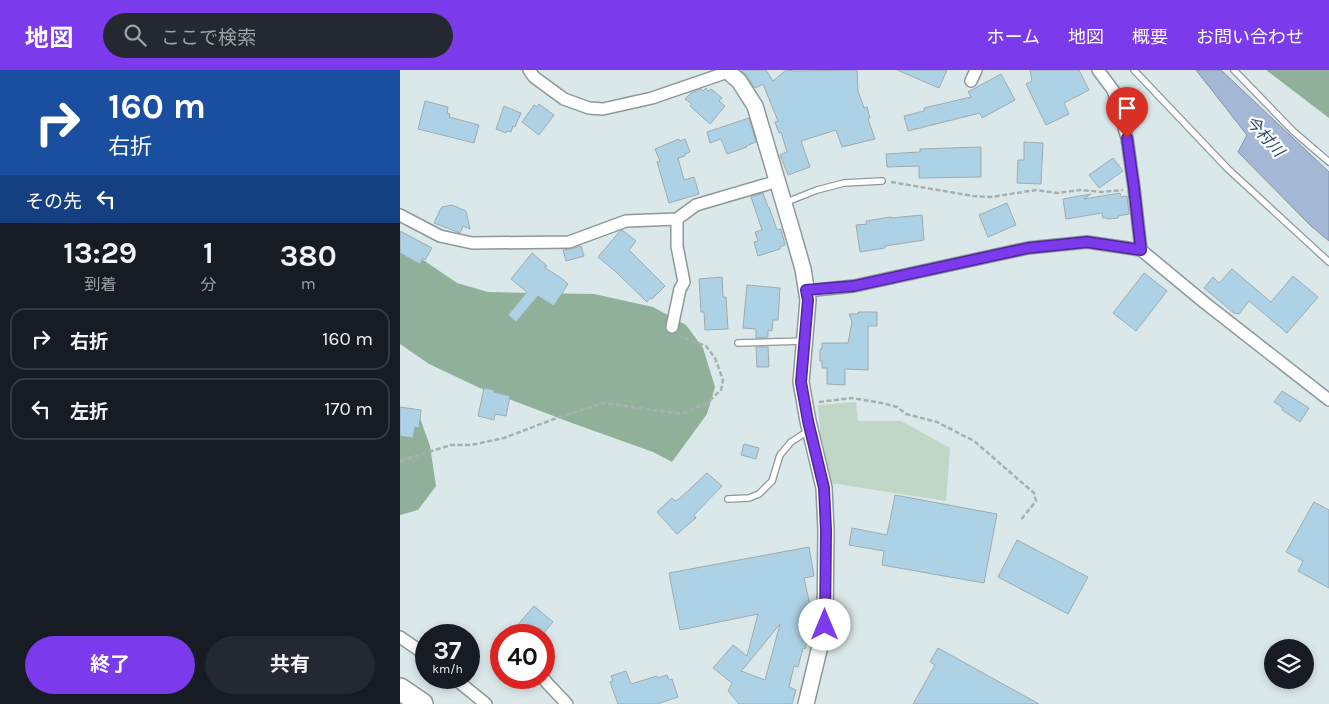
<!DOCTYPE html>
<html lang="ja">
<head>
<meta charset="utf-8">
<style>
	:root { --surface:#171b24; --page:#242831; --text:#f1f3f6; --muted:#9ea1a6; --line:#363941; --accent:#7c3aed }
	body { margin:0; font-family:Karla,"Noto Sans JP",sans-serif; background:var(--page); color:var(--text); height:100vh; display:flex; flex-direction:column; font-size:19px; white-space:nowrap }
	* { box-sizing:border-box; margin:0 }
	p { font-size:16px; color:var(--muted) }
	.icon { flex:none; width:28px; height:28px; fill:none; stroke:currentColor; stroke-width:2; stroke-linecap:round; stroke-linejoin:round }
	.map { position:relative; flex:1; overflow:hidden }
	.details { display:flex; flex-direction:column; background:var(--surface); width:400px }
	.details>* { flex:none }
	.guide { background:#1a4fa0; color:#fff; overflow:hidden }
	.tools { position:absolute; left:864px; top:569px; display:grid; gap:10px }
	.tools a { display:grid; place-items:center; width:50px; height:50px; border-radius:50%; background:var(--surface); box-shadow:0 2px 8px #0003; font-size:25px }
	.speed { position:absolute; left:15px; top:554px; display:flex; gap:10px; font-size:25px; font-weight:700; text-align:center }
	.speed>* { display:grid; place-content:center; width:65px; height:65px; border-radius:50%; background:var(--surface); box-shadow:0 2px 8px #0003; line-height:1 }
	.speed small { font-size:12px; font-weight:400 }
	.speed .limit { border:8px solid #d22; background:#fff; color:#111 }
	.pin { position:absolute; display:grid; place-items:center; width:42px; height:42px; color:#fff; margin:-51px -21px; border-radius:50% 50% 50% 0; rotate:-45deg; box-shadow:0 0 5px #0007 }
	.pin .icon { rotate:45deg }
	.me { position:absolute; width:55px; margin:-28px; rotate:0deg; stroke-linejoin:round; filter:drop-shadow(0 0 4px #0008) }
	.turn { display:flex; align-items:center; gap:18px; height:105px; padding:0 25px; font-size:22px }
	.turn .icon { width:65px; height:65px; stroke-width:2.5 }
	.turn b { display:block; font-size:35px; line-height:42px }
	.then { display:flex; align-items:center; height:48px; padding:0 25px; background:#0003; gap:10px; font-size:19px }
	.eta { display:flex; justify-content:space-evenly; align-items:center; height:85px; text-align:center }
	.eta b { font-size:30px; font-weight:700; line-height:35px }
	.action { display:flex; gap:10px; margin-top:auto; padding:10px 25px }
	.action a { flex:1; height:58px; border-radius:30px; background:var(--accent); color:#fff; font-size:20px; font-weight:700; line-height:58px; text-align:center }
	.action a+a { background:var(--page); color:var(--text) }
	ul { padding:0; list-style:none }
	li { display:flex; align-items:center; gap:15px; height:62px; margin:0 10px 8px; padding:0 15px; border:2px solid var(--line); border-radius:15px }
	li div { flex:1 }
	li b { display:block; font-size:19px }
	li em { font-style:normal }
	header { display:flex; align-items:center; gap:30px; box-sizing:border-box; height:70px; padding:0 25px; background:var(--accent); color:#fff }
	header strong { font-size:24px }
	nav { display:flex; gap:28px; margin-inline-start:auto; font-size:18px }
	.search { width:350px; height:45px; background:var(--page); display:flex; align-items:center; gap:12px; box-sizing:border-box; padding:0 18px; border-radius:28px; color:var(--muted); font-size:19px }
	main { display:flex; flex:1; min-height:0 }
	.map>svg:first-child { display:block }
	.green { fill:#c0d7c7 }
	.forest { fill:#91b09a }
	.water { fill:#a4b8d5; stroke:#8493a8 }
	.building { fill:#aed2e5; stroke:#a0aaaf; fill-rule:evenodd }
	.lines { fill:none; stroke-linecap:round; stroke-linejoin:round }
	.service-casing { stroke:#8c9899; stroke-width:8 }
	.minor-casing { stroke:#8c9899; stroke-width:14 }
	.tertiary-casing { stroke:#8c9899; stroke-width:18 }
	.motorway-casing { stroke:#8c9899; stroke-width:24 }
	.path { stroke:#a6b0b2; stroke-width:2.5; stroke-dasharray:5 2.5; stroke-linecap:butt }
	.service { stroke:#fff; stroke-width:5.5 }
	.minor { stroke:#fff; stroke-width:11 }
	.tertiary { stroke:#fff; stroke-width:15 }
	.motorway { stroke:#fff; stroke-width:21 }
	.route-casing { stroke:#51269a; stroke-width:12 }
	.route { stroke:#7c3aed; stroke-width:9 }
	.labels { text-anchor:middle; dominant-baseline:central; stroke-width:4.5; stroke-linejoin:round; paint-order:stroke }
	.water-label { font-size:16px; font-style:italic; fill:#29456d; stroke:#fff }
</style>
</head>
<body>
<header>
<strong>地図</strong>
<div class="search"><svg class="icon" aria-label="search" viewBox="0 0 24 24"><circle cx="10" cy="10" r="6"/><path d="M15 15l6 6"/></svg>ここで検索</div>
<nav><a>ホーム</a><a>地図</a><a>概要</a><a>お問い合わせ</a></nav>
</header>
<main>
<section class="details">
<div class="guide">
<div class="turn"><svg class="icon" aria-label="right" viewBox="0 0 24 24"><path d="M7 20v-9h11M14 6l5 5-5 5"/></svg><div><b>160 m</b>右折</div></div>
<div class="then">その先<svg class="icon" aria-label="left" viewBox="0 0 24 24"><path d="M17 20v-9H6M10 6l-5 5 5 5"/></svg></div>
</div>
<div class="eta">
<div><b>13:29</b><p>到着</p></div>
<div><b>1</b><p>分</p></div>
<div><b>380</b><p>m</p></div>
</div>
<ul>
<li><svg class="icon" aria-label="right" viewBox="0 0 24 24"><path d="M7 20v-9h11M14 6l5 5-5 5"/></svg><div><b>右折</b></div><em>160 m</em></li>
<li><svg class="icon" aria-label="left" viewBox="0 0 24 24"><path d="M17 20v-9H6M10 6l-5 5 5 5"/></svg><div><b>左折</b></div><em>170 m</em></li>
</ul>
<div class="action"><a>終了</a><a>共有</a></div>
</section>
<div class="map">
<svg width="929" height="634" viewBox="0 0 929 634">
	<rect width="100%" height="100%" fill="#dbe8ea"/>
	<polygon class="green" points="456,332 458,351 501,351 550,378 546,431 430,413 420,361 418,335"/>
	<g class="forest">
		<polygon points="866,0 929,0 929,48"/>
		<polygon points="0,174 57,213 88,222 194,224 253,237 286,255 303,278 315,317 307,344 272,392 253,382 172,353 82,319 29,294 0,274"/>
		<polygon points="0,339 20,348 30,376 36,416 18,440 0,445"/>
	</g>
	<polygon class="water" points="796,0 821,0 929,102 929,171 911,156 838,82 847,65"/>
	<g class="building">
		<polygon points="341,0 366,0 373,11 386,0 395,1 457,0 458,21 464,38 467,37 470,48 468,49 475,69 442,77 436,60 401,71 410,97 388,105 380,85 387,82 381,62 379,63 375,52 378,51 363,14 356,18 355,17 354,17 347,6"/>
		<polygon points="497,0 547,0 539,18"/>
		<polygon points="630,0 679,0 689,20 664,33 669,44 646,55 626,14 632,11"/>
		<polygon points="601,4 615,30 582,48 580,43 508,61 504,46 524,41 524,38 571,27 568,22"/>
		<polygon points="306,18 309,21 311,19 322,28 319,31 325,36 310,54 290,36 292,34 285,29 291,23 301,19 303,21"/>
		<polygon points="25,31 48,37 47,43 50,44 49,47 79,55 74,73 18,59"/>
		<polygon points="139,34 154,45 139,65 122,52 134,35 137,37"/>
		<polygon points="104,36 121,43 115,57 113,56 111,62 107,61 106,63 96,59"/>
		<polygon points="349,48 356,72 346,76 347,77 327,84 321,69 310,73 307,62"/>
		<polygon points="279,69 280,71 285,69 290,82 285,84 285,86 278,88 284,110 294,107 299,124 269,133 257,92 260,91 255,79"/>
		<polygon points="624,72 643,73 641,114 617,113 618,90 624,90"/>
		<polygon points="581,77 581,107 519,108 519,96 487,97 486,84 520,82 520,79"/>
		<polygon points="713,88 723,101 699,118 689,105"/>
		<polygon points="363,123 368,137 369,137 377,160 381,159 385,175 380,177 380,179 358,186 354,172 358,171 355,162 362,160 351,127"/>
		<polygon points="720,123 721,127 727,126 729,144 718,146 718,148 707,149 707,148 703,148 702,143 666,149 663,129 691,124 684,129"/>
		<polygon points="607,133 616,155 588,167 579,145"/>
		<polygon points="52,135 66,141 70,159 63,156 60,163 34,153 40,140 42,137"/>
		<polygon points="522,145 524,170 485,176 485,178 460,182 456,155 467,154 466,151 491,147 491,148"/>
		<polygon points="222,160 236,171 229,180 265,216 252,229 250,228 247,232 215,201 198,187 220,161"/>
		<polygon points="0,161 32,178 25,190 23,188 20,194 0,183"/>
		<polygon points="181,176 184,186 166,191 163,180 171,179"/>
		<polygon points="132,183 147,196 144,197 161,208 168,214 154,236 138,226 116,252 108,245 127,222 111,209"/>
		<polygon points="832,199 871,232 893,206 918,227 887,263 849,231 839,244 834,243 804,218 813,207 819,213"/>
		<polygon points="744,203 767,221 736,261 713,243"/>
		<polygon points="322,207 323,227 326,227 328,259 305,260 304,242 301,242 299,209"/>
		<polygon points="347,215 380,218 378,250 373,250 372,261 368,260 368,267 356,268 356,259 343,258"/>
		<polygon points="458,242 477,242 477,256 468,256 468,300 445,299 445,315 427,314 427,298 422,298 422,291 420,291 420,279 422,279 422,273 448,273 452,252 449,244 458,244"/>
		<polygon points="356,277 368,277 369,297 357,297"/>
		<polygon points="84,318 94,320 94,322 110,326 106,346 95,344 94,350 78,346"/>
		<polygon points="882,321 909,338 900,352 882,340 883,338 874,332"/>
		<polygon points="0,337 21,340 19,358 15,357 13,368 0,366"/>
		<polygon points="344,374 359,378 356,389 341,385"/>
		<polygon points="307,403 322,416 294,445 296,448 277,464 257,442 272,428 275,431 279,429"/>
		<polygon points="495,425 597,444 584,513 482,495 484,481 449,475 452,458 487,465"/>
		<polygon points="914,432 929,440 929,518 898,501 903,491 886,482"/>
		<polygon points="617,470 688,507 668,544 598,507"/>
		<path d="M409 477 414 506 404 508 411 540 414 541 405 579 403 578 398 597 394 596 389 617 396 620 392 634H339L328 621 332 613 313 598 333 575 347 586 358 544 280 560 269 503ZM380 554 365 610 341 601 344 598Z"/>
		<polygon points="134,536 153,552 142,565 109,565"/>
		<polygon points="538,578 639,634 513,634 535,595 530,592"/>
		<polygon points="226,601 231,614 257,606 258,608 267,605 269,610 272,609 278,627 257,634 218,634 210,612 213,611 211,606"/>
	</g>
	<g class="lines">
		<g class="service-casing">
			<g id="service">
				<polyline points="734,0 828,99 929,192"/>
				<polyline points="834,0 893,61 929,92"/>
				<polyline points="384,133 417,120 444,113 482,111"/>
				<polyline points="338,273 404,271"/>
				<polyline points="328,429 349,428 359,424 372,411 380,385 391,372 408,361"/>
			</g>
		</g>
		<g class="minor-casing">
			<g id="minor">
				<polyline points="129,0 134,7 164,29 189,38 203,39 252,28 328,2"/>
				<polyline points="698,0 713,20 727,68 734,118 741,180"/>
				<polyline points="571,11 576,0"/>
				<polyline points="0,145 40,166 72,173 169,172 226,151 277,149 296,135 378,111"/>
				<polyline points="406,221 454,216 628,178 687,172 741,180 805,233 929,330"/>
				<polyline points="272,257 280,219 284,212 277,176 277,149"/>
				<polyline points="0,567 26,585"/>
				<polyline points="54,608 86,634"/>
				<polyline points="143,608 148,614 167,634"/>
			</g>
		</g>
		<g class="tertiary-casing">
			<polyline id="tertiary" points="326,0 339,11 355,36 393,164 403,199 408,230 401,312 408,351 424,418 426,460 425,555 406,634"/>
		</g>
		<g class="motorway-casing">
			<polyline id="motorway" points="0,619 22,634"/>
		</g>
		<g class="path">
			<polyline points="491,112 573,126 591,127 636,120 657,123 680,120 701,122 723,120"/>
			<polyline points="419,332 452,328 482,333 497,337 506,344 537,352 574,371 634,423 636,431 620,451"/>
			<polyline points="0,391 51,375 71,375 104,368 154,349 204,333 281,344 307,333 321,320 323,310 315,288 306,276 279,266"/>
		</g>
		<use href="#service" class="service"/>
		<use href="#minor" class="minor"/>
		<use href="#tertiary" class="tertiary"/>
		<use href="#motorway" class="motorway"/>
	</g>
	<g class="lines">
		<g class="route-casing">
			<polyline id="route" points="425,555 426,460 424,418 408,351 401,312 408,230 406,220 454,216 628,178 687,172 741,180 734,118 727,68"/>
		</g>
		<use href="#route" class="route"/>
	</g>
	<g class="labels">
		<g class="water-label">
			<text transform="translate(865 66) rotate(48)">今村川</text>
		</g>
	</g>
</svg>
<div class="tools">
<a><svg class="icon" aria-label="layers" viewBox="0 0 24 24"><path d="M12 4l9 5-9 5-9-5zM3 14l9 5 9-5"/></svg></a>
</div>
<div class="speed"><div>37<small>km/h</small></div><div class="limit">40</div></div>
<div class="pin" style="left:727px;top:68px;background:#d93025"><svg class="icon" aria-label="arrive" viewBox="0 0 24 24"><path d="M6 21V4h12l-3 4 3 4H6"/></svg></div>
<svg class="me" style="left:425px;top:555px" viewBox="-20 -20 40 40"><circle r="19" fill="#fff"/><path d="M0-13L10 11 0 6-10 11z" fill="#7c3aed"/></svg>
</div>
</main>
</body>
</html>
